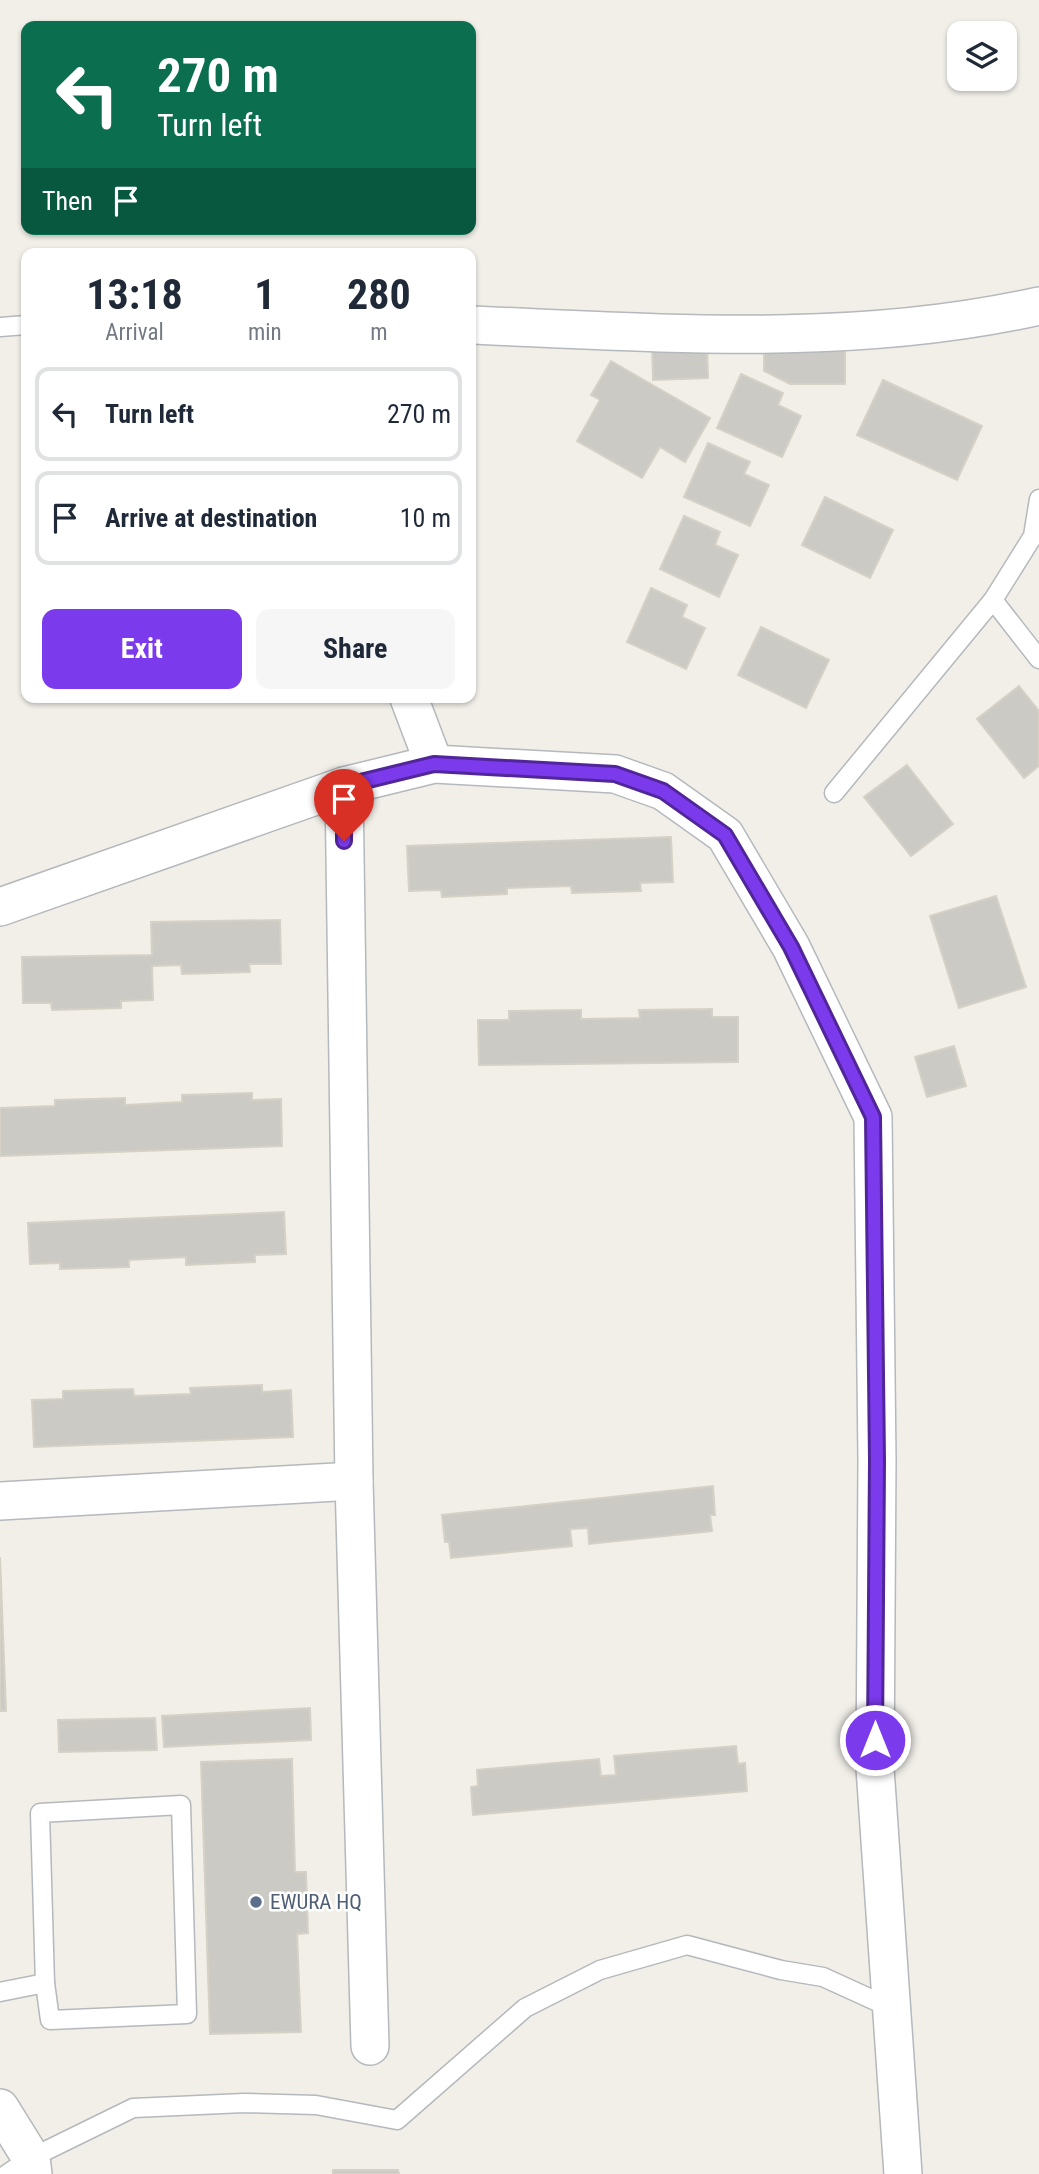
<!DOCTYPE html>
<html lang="en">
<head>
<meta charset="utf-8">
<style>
	:root { --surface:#fff; --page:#f6f6f7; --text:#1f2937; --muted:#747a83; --line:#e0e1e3; --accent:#7c3aed }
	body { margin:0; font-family:"Roboto Condensed",sans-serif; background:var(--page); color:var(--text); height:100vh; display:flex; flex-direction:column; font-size:26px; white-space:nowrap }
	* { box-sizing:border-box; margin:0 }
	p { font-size:23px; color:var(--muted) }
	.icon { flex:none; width:38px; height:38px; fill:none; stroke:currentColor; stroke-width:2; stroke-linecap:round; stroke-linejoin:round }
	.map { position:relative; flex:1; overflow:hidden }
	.side { position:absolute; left:21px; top:248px; width:455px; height:455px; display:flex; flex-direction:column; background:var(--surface); border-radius:14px; box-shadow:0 2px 5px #0004 }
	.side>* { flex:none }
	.hud { position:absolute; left:21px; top:21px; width:455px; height:214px; border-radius:14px; box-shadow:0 2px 5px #0004; background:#0b6e4f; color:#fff; overflow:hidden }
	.fabs { position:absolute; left:947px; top:21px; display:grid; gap:14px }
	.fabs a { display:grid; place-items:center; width:70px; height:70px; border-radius:14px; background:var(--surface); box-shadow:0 2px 5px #0004; font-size:35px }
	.pin { position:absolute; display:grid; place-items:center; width:60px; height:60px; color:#fff; margin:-72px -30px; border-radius:50% 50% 50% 0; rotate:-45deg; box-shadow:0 0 7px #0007 }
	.pin .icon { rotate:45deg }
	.me { position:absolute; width:77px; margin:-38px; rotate:0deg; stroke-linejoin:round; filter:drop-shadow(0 0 5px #0008) }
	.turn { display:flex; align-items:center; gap:24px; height:147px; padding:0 21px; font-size:32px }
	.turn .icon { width:91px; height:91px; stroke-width:2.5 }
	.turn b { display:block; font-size:49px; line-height:60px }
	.then { display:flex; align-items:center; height:66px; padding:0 21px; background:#0003; gap:14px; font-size:26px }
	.eta { display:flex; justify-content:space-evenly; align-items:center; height:119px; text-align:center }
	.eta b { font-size:42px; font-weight:700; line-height:49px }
	.button { display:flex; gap:14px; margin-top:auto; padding:14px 21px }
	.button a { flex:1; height:80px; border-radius:14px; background:var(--accent); color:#fff; font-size:28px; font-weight:700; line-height:80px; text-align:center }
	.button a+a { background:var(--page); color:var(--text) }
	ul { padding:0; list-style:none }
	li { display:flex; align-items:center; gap:21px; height:94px; margin:0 14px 10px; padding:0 7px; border:4px solid var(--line); border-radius:14px }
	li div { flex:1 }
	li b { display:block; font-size:26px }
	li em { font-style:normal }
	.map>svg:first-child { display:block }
	.building { fill:#cccac5; stroke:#d6d1c6; stroke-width:2 }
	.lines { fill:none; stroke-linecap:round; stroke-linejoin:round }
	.lane-casing { stroke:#b5b8bc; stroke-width:21 }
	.street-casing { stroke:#b5b8bc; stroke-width:40 }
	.lane { stroke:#fff; stroke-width:18 }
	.street { stroke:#fff; stroke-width:37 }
	.route-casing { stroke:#51269a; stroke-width:18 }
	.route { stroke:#7c3aed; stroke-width:12 }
	.service-dot { fill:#5c6f8a; stroke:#fff; stroke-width:2.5 }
	.labels { text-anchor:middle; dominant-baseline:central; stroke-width:5; stroke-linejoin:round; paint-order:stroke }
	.service-label { font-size:21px; fill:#4e5e75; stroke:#fff; text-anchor:start }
</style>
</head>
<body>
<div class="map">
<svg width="1039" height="2174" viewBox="0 0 1039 2174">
	<rect width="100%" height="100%" fill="#f1efe8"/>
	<g class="building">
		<polygon points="707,343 708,378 653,380 652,344"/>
		<polygon points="764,350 845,351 845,384 790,384 764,371"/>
		<polygon points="611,361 710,418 685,462 660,447 642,478 577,441 600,400 591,395"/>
		<polygon points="741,374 783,393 778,405 801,416 782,457 717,428"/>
		<polygon points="883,380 982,426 957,480 857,435"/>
		<polygon points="708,443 750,462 744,474 769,485 750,526 684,497"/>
		<polygon points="825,497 893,530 870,578 802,545"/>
		<polygon points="684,516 720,532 715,545 738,555 719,597 660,569"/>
		<polygon points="651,588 687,605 682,617 705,628 686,669 627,642"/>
		<polygon points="761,627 829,660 806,708 738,675"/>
		<polygon points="1019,686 1039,711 1039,766 1024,778 977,719"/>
		<polygon points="907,765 953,824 911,856 864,797"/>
		<polygon points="671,837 673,882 640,883 641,891 572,893 571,886 507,888 507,894 442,897 441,890 409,891 407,846"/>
		<polygon points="996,896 1026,987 959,1008 930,916"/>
		<polygon points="280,920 281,964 249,964 250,972 182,974 181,965 152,966 153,1000 121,1001 121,1008 52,1010 51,1003 23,1003 22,957 152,955 151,922"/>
		<polygon points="712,1009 712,1017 738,1017 738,1062 479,1065 478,1020 509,1020 509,1011 581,1010 581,1019 640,1018 639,1010"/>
		<polygon points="954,1046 966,1086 927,1097 915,1057"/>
		<polygon points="252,1093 252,1100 281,1099 282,1146 0,1156 0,1108 55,1106 55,1100 125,1098 125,1105 182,1102 182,1095"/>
		<polygon points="284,1212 286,1254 255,1255 255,1262 186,1265 186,1257 129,1260 129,1267 60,1269 60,1263 30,1264 28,1223"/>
		<polygon points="262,1385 262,1392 291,1390 293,1437 34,1447 32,1400 63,1399 63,1391 133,1389 134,1396 191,1394 190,1388"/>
		<polygon points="713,1486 715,1515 710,1515 712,1531 589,1544 588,1528 570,1529 572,1546 451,1558 449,1542 445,1542 442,1515"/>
		<polygon points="0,1557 6,1711 0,1711"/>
		<polygon points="310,1708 311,1740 164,1747 162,1716"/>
		<polygon points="155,1718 157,1750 59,1752 58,1720"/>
		<polygon points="736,1746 738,1764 745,1763 747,1791 473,1815 471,1787 478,1786 477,1770 599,1759 601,1776 616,1775 614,1756"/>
		<polygon points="292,1759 295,1872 306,1872 308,1933 297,1934 301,2032 210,2034 201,1762"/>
		<polygon points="333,2170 398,2170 399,2174 333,2174"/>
	</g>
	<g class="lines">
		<g class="lane-casing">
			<g id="lane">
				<polyline points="0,327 26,325"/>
				<polyline points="993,600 1039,659"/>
				<polyline points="834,793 993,600 1033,536 1039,499"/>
				<polygon points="181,1805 187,2014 50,2020 45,1983 40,1813"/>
				<polyline points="0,1992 45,1983"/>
				<polyline points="7,2174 31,2158 133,2108 244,2103 316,2105 397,2120 525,2008 600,1970 687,1945 781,1970 823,1977 891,2008"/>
			</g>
		</g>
		<g class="street-casing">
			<g id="street">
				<path d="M471 325C661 333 852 348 1039 306"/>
				<polyline points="409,698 434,764"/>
				<polyline points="344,786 354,1481 370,2046"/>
				<polyline points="0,907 344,786 434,764 615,774 663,791 725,835 791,947 873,1117 877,1460 875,1768 903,2174"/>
				<polyline points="0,1501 354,1481"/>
				<polyline points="0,2108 31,2158 33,2174"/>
			</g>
		</g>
		<use href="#lane" class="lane"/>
		<use href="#street" class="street"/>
	</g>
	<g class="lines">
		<g class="route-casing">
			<polyline id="route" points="344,841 344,786 434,764 615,774 663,791 725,835 791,947 873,1117 877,1460 875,1740"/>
		</g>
		<use href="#route" class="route"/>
	</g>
	<circle class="service-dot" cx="256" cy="1902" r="7"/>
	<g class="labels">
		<g class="service-label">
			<text x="270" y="1902">EWURA HQ</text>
		</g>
	</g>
</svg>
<div class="fabs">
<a><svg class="icon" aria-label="layers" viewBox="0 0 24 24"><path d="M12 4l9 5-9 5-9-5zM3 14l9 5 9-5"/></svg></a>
</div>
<div class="pin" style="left:344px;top:841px;background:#d93025"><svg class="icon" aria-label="arrive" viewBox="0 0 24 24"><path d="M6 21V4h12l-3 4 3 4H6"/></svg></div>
<svg class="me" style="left:875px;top:1740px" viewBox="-20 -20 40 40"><circle r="17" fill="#7c3aed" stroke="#fff" stroke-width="3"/><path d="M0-11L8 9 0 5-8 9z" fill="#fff"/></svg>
<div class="hud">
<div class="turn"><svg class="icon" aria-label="left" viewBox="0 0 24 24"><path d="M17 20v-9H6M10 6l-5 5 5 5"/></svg><div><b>270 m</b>Turn left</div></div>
<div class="then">Then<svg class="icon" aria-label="arrive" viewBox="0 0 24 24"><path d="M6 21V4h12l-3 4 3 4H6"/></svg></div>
</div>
<section class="side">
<div class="eta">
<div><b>13:18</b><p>Arrival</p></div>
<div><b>1</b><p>min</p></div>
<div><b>280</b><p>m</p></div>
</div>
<ul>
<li><svg class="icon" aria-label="left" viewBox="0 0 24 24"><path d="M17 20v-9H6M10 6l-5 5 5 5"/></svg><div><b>Turn left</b></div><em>270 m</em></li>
<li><svg class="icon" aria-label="arrive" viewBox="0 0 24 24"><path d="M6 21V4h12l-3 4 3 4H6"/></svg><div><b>Arrive at destination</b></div><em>10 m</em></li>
</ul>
<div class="button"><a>Exit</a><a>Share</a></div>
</section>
</div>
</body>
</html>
